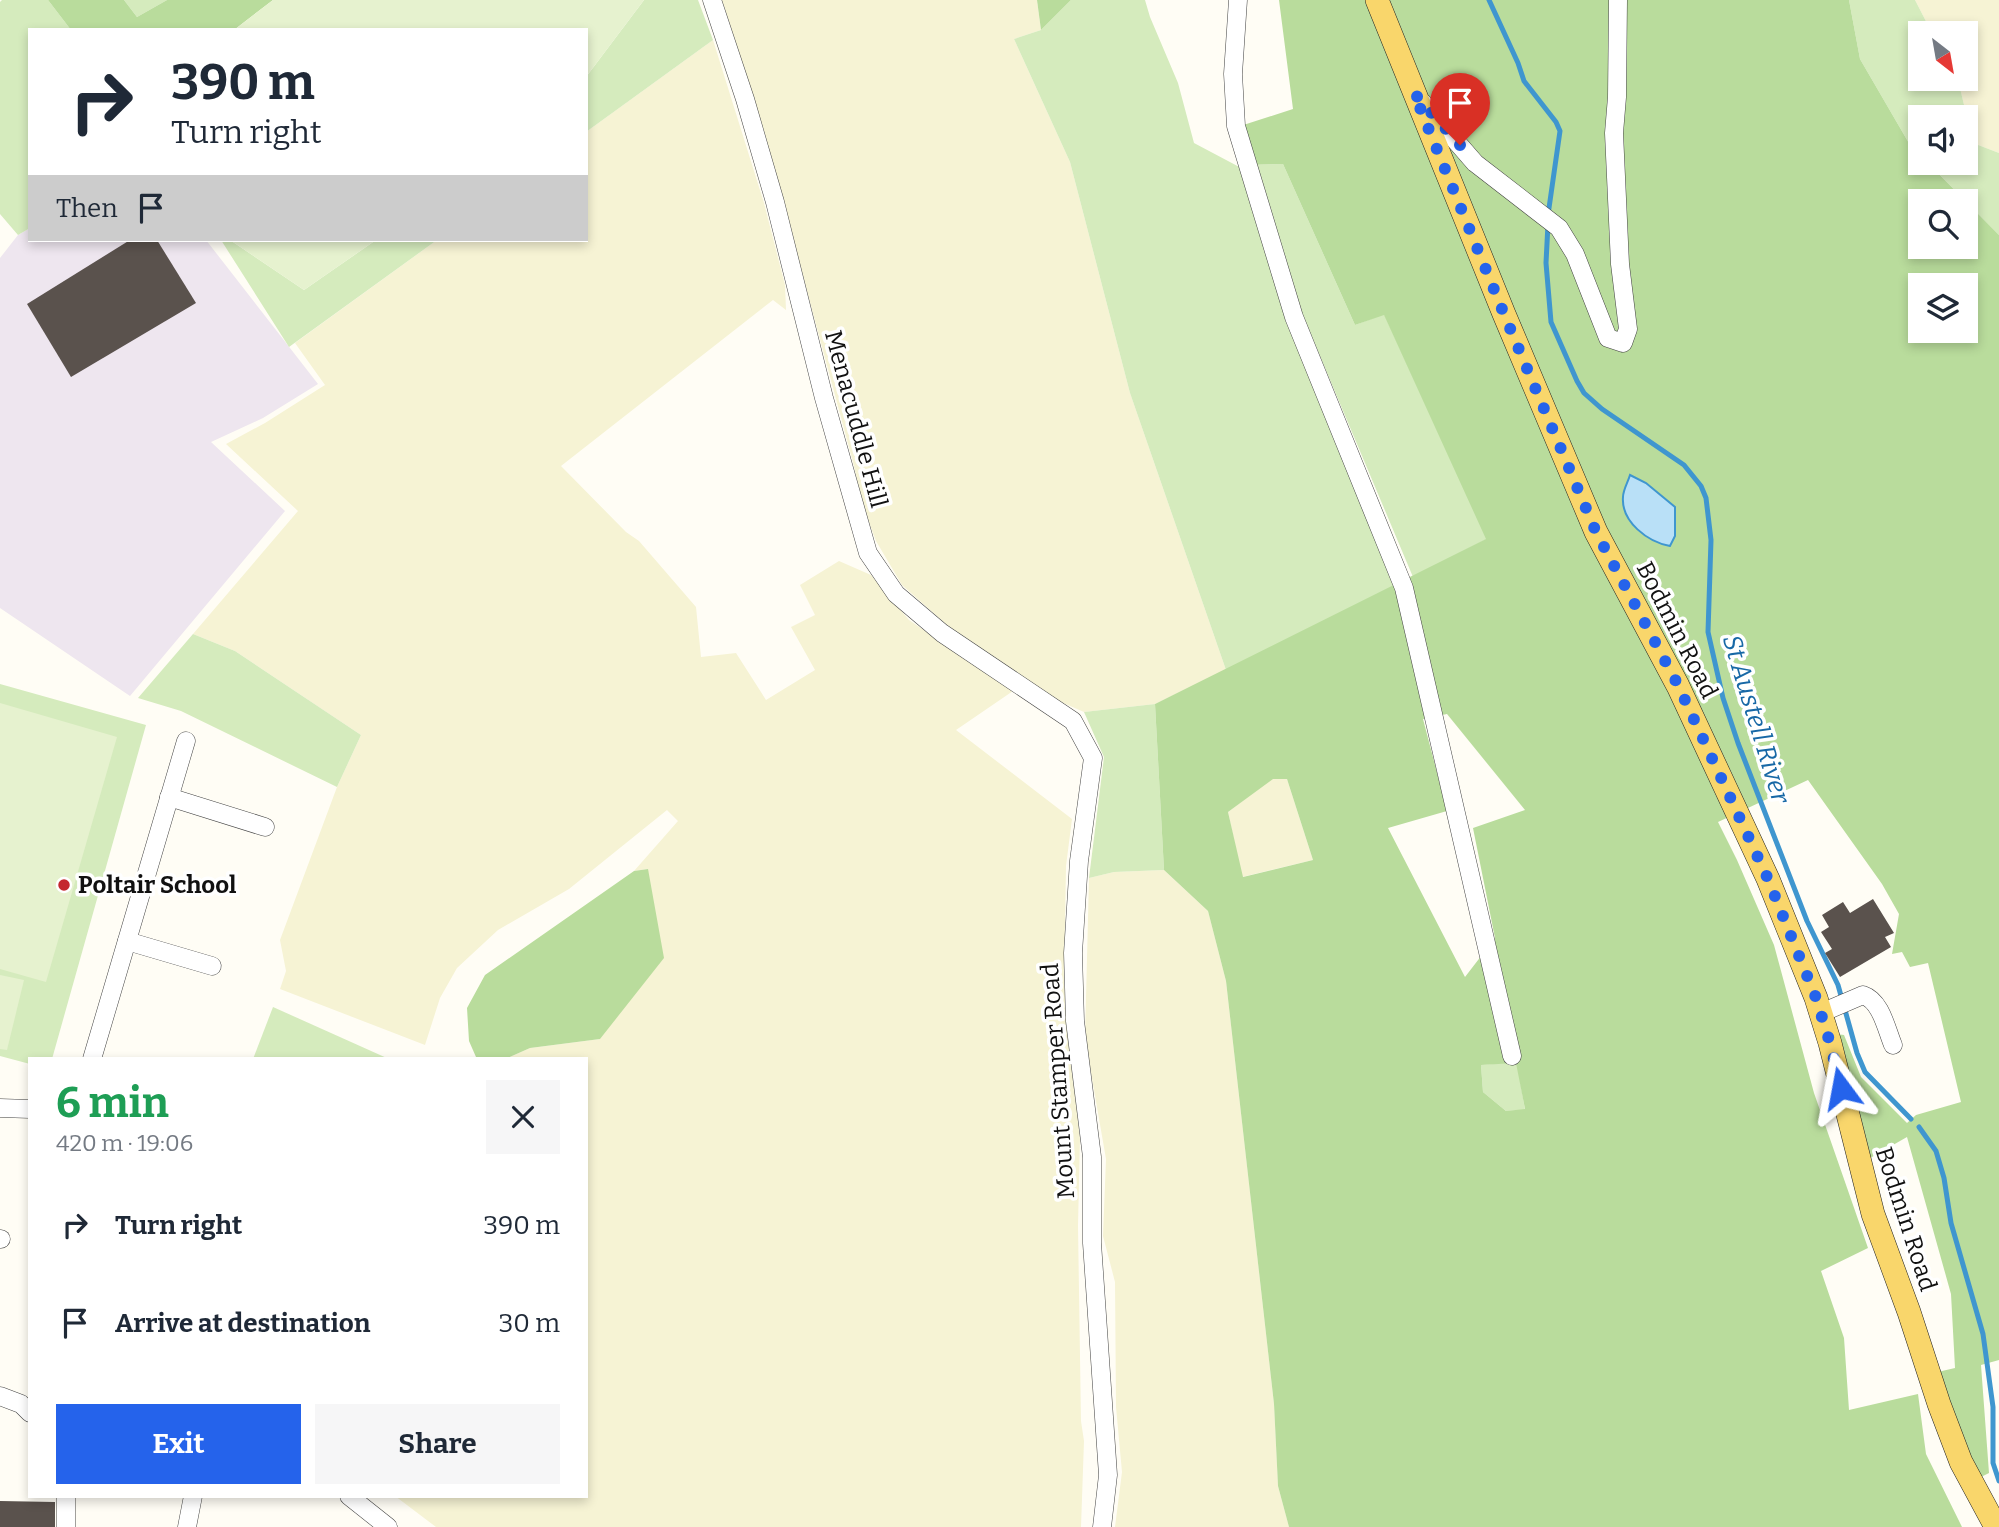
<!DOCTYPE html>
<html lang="en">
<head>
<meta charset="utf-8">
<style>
	:root { --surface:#fff; --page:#f6f6f7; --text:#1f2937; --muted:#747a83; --accent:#2563eb }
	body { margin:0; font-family:Bitter,serif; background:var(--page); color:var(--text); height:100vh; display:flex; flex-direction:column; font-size:26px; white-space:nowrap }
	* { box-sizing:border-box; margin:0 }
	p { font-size:23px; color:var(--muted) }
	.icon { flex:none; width:38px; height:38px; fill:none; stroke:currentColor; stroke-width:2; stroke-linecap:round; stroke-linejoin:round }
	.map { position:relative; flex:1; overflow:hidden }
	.drawer { position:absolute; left:28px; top:1057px; width:560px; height:441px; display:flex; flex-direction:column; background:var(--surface); border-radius:0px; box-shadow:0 4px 10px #0003 }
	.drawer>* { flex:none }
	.guide { position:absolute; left:28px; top:28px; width:560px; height:214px; border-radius:0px; box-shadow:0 4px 10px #0003; background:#fff; color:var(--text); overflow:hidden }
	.needle { width:46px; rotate:149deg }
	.buttons { position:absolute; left:1908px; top:21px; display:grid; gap:14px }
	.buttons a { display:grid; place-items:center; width:70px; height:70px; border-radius:0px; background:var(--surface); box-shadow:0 4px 10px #0003; font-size:35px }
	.pin { position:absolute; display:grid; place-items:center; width:60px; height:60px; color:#fff; margin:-72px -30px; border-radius:50% 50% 50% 0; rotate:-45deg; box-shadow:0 0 7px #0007 }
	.pin .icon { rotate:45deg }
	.me { position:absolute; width:77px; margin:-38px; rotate:347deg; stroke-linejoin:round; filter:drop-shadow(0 0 5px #0008) }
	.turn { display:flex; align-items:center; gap:24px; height:147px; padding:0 28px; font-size:32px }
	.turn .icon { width:91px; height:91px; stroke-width:2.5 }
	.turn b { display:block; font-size:49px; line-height:60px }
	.then { display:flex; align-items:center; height:66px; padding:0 28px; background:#0003; gap:14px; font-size:26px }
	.round { display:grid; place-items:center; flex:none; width:74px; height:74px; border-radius:0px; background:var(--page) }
	.headline { display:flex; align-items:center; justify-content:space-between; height:119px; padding:0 28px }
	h1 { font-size:42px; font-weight:700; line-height:52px; color:#1e9e55 }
	.primary-button { display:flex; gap:14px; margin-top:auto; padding:14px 28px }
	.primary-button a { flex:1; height:80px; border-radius:0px; background:var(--accent); color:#fff; font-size:28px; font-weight:700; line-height:80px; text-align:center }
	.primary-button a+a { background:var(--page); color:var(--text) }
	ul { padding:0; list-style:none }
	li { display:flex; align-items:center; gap:21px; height:98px; padding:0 28px }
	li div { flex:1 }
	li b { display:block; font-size:26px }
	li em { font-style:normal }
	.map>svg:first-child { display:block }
	.industrial { fill:#eee6ef }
	.farmland { fill:#f6f3d4 }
	.green { fill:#d5ebbd }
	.forest { fill:#b9dc9c; fill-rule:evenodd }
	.pitch { fill:#e6f2cf }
	.water { fill:#b9e0f7; stroke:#3f96cf; stroke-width:2 }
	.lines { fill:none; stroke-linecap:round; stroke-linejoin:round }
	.stream { stroke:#3f96cf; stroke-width:5 }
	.building { fill:#5a524d }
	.minor-casing { stroke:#444; stroke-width:19 }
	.major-casing { stroke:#222; stroke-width:24 }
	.minor { stroke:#fff; stroke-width:18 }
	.major { stroke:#f9d66b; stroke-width:23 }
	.route { stroke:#2563eb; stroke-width:12; stroke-dasharray:0 21.6 }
	.poi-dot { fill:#c4262e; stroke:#fff; stroke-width:2.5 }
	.labels { text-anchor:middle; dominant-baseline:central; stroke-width:7; stroke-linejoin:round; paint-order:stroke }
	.street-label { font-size:24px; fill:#111; stroke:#fff }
	.poi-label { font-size:24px; font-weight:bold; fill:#111; stroke:#fff; text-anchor:start }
	.water-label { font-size:26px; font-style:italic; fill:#1768a6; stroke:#fff }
</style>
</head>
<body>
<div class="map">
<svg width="1999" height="1527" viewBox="0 0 1999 1527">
	<rect width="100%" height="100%" fill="#fffdf5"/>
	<polygon class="industrial" points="30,228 30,240 206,240 318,384 263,418 211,442 285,511 130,696 0,608 0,258 18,235"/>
	<g class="farmland">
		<polygon points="722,0 1037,0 1041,30 1014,39 1070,162 1130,393 1226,670 1155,704 1084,712 1054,699 948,626 902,585 876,541 861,501 854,466 764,131"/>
		<polygon points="1915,0 1999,0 1999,153 1973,143 1960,88 1955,79 1965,79 1965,33 1932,33"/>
		<polygon points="713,40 764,203 785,285 786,310 773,300 561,466 626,532 639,541 696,607 701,657 736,653 766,700 815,670 791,627 815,615 800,585 839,561 871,575 909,620 1013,691 956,730 1072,819 1066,866 1064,985 1080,1138 1078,1226 1081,1421 1084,1441 1081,1527 436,1527 395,1496 586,1496 586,1059 505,1059 530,1048 600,1039 648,869 634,871 678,821 667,810 569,889 498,930 457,968 440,998 425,1045 280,989 286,971 280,940 337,787 361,735 235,651 193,634 298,511 226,444 265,423 325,385 295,343 437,240 586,240 586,132"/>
		<polygon points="1273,778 1287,779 1313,860 1242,877 1228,812"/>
		<polygon points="1164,870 1208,911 1226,981 1274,1404 1278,1486 1289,1527 1115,1527 1122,1472 1116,1407 1115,1282 1103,1236 1106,1159 1085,1038 1089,878 1114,872"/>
	</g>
	<g class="green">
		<polygon points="2,0 48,0 71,30 30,30 30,228 18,235 0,214 0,2"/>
		<polygon points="124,0 167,0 137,17"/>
		<polygon points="644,0 698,0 713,40 586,132 586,77"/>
		<polygon points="1071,0 1145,0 1150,17 1178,83 1194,143 1245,170 1398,585 1226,670 1130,393 1070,162 1014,39 1041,30"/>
		<polygon points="1849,0 1915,0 1932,33 1920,33 1920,79 1955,79 1960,88 1973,143 1999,153 1999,235 1928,163 1965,163 1965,117 1920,117 1920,155 1910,145 1860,59"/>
		<polygon points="1283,164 1355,325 1384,314 1487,539 1413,577 1301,311 1246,165"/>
		<polygon points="221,240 230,240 304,290 376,240 437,240 289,347"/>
		<polygon points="193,634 235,651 361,735 337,787 181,711 138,698"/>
		<polygon points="0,684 146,725 52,1059 30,1059 30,1064 0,1056"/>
		<polygon points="1155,704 1164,870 1114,872 1089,878 1104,757 1084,712"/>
		<polygon points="273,1007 389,1059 253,1059"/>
		<polygon points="1517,1062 1525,1110 1506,1111 1483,1092 1481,1065"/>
	</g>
	<g class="forest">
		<polygon points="48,0 124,0 137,17 167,0 273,0 234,30 71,30"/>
		<polygon points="1037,0 1071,0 1041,30"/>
		<path d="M1279 0H1849L1860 59 1910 145 1920 155V163H1928L1999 235V1360L1981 1365 1989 1473 1971 1482 1929 1374 1955 1368 1951 1294 1907 1137 1858 1165 1821 1032 1844 1035 1861 1077 1907 1123 1916 1115 1961 1102 1928 963 1910 967 1902 952 1892 954 1899 914 1882 884 1808 780 1718 822 1737 860 1774 945 1814 1093 1868 1248 1821 1271 1844 1338 1849 1410 1918 1394 1926 1454 1962 1527H1289L1278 1486 1274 1404 1226 981 1208 911 1164 870 1155 704 1486 539 1384 315 1355 325 1283 164 1246 165 1234 128 1293 109ZM1920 201H1965V247H1920ZM1920 285H1965V331H1920ZM1447 714 1525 810 1473 828 1495 938 1465 977 1388 828 1447 811 1423 719ZM1273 779H1287L1313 860 1243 877 1228 812ZM1516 1063 1525 1109 1506 1111 1483 1092 1481 1065Z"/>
		<polygon points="648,869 664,958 600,1039 530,1048 505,1059 476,1057 469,1041 467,1008 485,975 634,871"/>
	</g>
	<g class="pitch">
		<polygon points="273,0 644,0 586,77 586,30 234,30"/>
		<polygon points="230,240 376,240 304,290"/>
		<polygon points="0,703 117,737 46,982 0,969"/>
		<polygon points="0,975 24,980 7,1050 0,1049"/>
	</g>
	<path class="water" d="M1630 475 1646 483 1675 507V536L1670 546C1648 542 1621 522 1623 497 1623 490 1628 482 1630 475Z"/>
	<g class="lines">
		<g class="stream">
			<polyline points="1489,0 1518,63 1524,81 1556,122 1560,131 1548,215"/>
			<polyline points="1548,224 1546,263 1551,322 1577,381 1584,393 1602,409 1684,465 1701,486 1706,498 1711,540 1708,632 1723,698 1738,743 1807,921 1838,985 1857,1053 1865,1072 1911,1119"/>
			<polyline points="1919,1127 1936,1151 1944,1178 1951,1223 1983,1334 1993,1407 1993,1463 1999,1481"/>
		</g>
	</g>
	<g class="building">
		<polygon points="130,240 157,240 196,303 71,377 27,304"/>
		<polygon points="1873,899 1894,933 1885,937 1891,947 1840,977 1825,953 1832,949 1821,932 1829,927 1822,915 1843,902 1850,913"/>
		<polygon points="0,1501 55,1502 55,1527 0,1527"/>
	</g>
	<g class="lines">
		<g class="minor-casing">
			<g id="minor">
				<polyline points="712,0 745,99 775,202 824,398 868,553 896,594 942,633 1073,721 1093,758 1079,861 1073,953 1075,1021 1092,1157 1092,1243 1108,1475 1102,1527"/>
				<polyline points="1238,0 1233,74 1236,126 1294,317 1404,588 1512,1056"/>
				<polyline points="1422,102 1475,163 1559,228 1575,254 1608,338 1623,343 1628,329 1620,264 1614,133 1617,97 1618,0"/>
				<polyline points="169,797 265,827"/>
				<polyline points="127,941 212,966"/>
				<path d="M1821 1013 1863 995C1881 1001 1886 1028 1893 1045"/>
				<polyline points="92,1059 186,741"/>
				<polyline points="0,1108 30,1109"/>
				<polyline points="0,1239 1,1239"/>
				<polyline points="0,1396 21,1404 30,1413"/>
				<polyline points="349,1496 388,1527"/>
				<polyline points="66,1527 66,1496"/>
				<polyline points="187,1527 193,1496"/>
			</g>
		</g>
		<g class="major-casing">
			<polyline id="major" points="1377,0 1504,314 1596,532 1678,686 1768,879 1816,998 1830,1043 1873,1214 1909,1312 1939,1404 1961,1462 1996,1527"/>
		</g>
		<use href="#minor" class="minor"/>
		<use href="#major" class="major"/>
	</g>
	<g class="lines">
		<polyline class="route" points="1460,145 1414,93 1504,314 1596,532 1678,685 1768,879 1816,998 1830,1043 1841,1088"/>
	</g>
	<circle class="poi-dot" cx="64" cy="885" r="7"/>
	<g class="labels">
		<g class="street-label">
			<text transform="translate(856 419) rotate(75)">Menacuddle Hill</text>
			<text transform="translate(1677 630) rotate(63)">Bodmin Road</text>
			<text transform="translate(1058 1081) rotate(-94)">Mount Stamper Road</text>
			<text transform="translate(1906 1219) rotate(72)">Bodmin Road</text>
		</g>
		<g class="poi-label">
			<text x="78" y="885">Poltair School</text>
		</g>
		<g class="water-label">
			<text transform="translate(1756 719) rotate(73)">St Austell River</text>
		</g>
	</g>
</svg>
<div class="buttons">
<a><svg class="needle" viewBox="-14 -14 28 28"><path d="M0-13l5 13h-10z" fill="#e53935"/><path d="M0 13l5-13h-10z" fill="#747a83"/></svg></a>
<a><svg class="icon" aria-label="sound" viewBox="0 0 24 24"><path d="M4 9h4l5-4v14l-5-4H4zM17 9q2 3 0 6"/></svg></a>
<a><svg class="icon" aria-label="search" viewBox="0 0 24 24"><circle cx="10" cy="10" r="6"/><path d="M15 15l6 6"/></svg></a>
<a><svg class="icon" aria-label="layers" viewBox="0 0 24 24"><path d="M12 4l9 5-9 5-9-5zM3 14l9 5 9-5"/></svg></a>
</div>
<div class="pin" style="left:1460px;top:145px;background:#d93025"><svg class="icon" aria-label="arrive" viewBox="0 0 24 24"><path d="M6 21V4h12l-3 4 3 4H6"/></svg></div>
<svg class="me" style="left:1841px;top:1088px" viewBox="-20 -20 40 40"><path d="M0-17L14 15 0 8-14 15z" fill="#2563eb" stroke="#fff" stroke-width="4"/></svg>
<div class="guide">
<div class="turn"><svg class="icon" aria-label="right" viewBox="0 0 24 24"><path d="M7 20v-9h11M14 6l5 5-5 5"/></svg><div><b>390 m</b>Turn right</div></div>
<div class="then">Then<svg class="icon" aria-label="arrive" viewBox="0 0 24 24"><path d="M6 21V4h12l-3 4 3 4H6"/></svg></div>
</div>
<section class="drawer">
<div class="headline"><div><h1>6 min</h1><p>420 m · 19:06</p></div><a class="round"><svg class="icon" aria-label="close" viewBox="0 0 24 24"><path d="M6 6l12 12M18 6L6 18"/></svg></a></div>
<ul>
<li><svg class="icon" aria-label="right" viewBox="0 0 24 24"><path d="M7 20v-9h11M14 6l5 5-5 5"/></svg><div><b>Turn right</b></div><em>390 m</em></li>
<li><svg class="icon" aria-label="arrive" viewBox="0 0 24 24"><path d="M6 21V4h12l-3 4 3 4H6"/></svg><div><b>Arrive at destination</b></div><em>30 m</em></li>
</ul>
<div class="primary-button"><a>Exit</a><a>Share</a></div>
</section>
</div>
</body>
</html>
